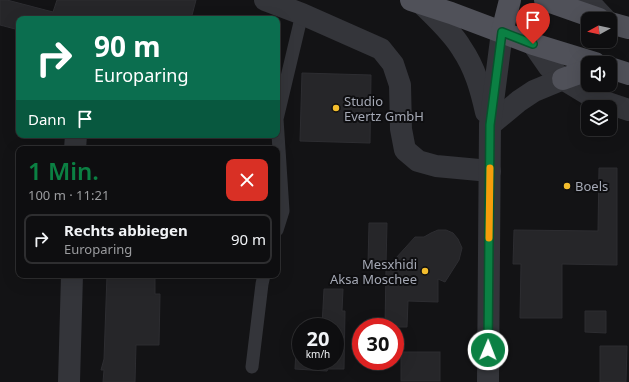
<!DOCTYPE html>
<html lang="de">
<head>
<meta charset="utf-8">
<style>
	:root { --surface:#0e0e10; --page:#171719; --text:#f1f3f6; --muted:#9b9c9f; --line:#2e2e30; --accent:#0b8043 }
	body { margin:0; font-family:"Noto Sans",sans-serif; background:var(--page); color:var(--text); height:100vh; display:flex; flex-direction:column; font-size:15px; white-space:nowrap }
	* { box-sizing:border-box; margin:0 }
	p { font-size:13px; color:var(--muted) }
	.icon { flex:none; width:22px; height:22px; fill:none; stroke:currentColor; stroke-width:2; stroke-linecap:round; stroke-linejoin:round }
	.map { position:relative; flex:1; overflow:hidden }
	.sheet { position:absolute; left:16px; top:146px; width:264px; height:132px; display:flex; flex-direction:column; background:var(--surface); border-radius:8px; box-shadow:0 4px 16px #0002,0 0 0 1px var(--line) }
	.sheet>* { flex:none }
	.top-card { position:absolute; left:16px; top:16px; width:264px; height:122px; border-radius:8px; box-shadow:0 4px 16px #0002,0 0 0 1px var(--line); background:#0b6e4f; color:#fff; overflow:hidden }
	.needle { width:26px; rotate:262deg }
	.tools { position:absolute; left:581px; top:12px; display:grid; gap:8px }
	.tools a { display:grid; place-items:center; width:36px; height:36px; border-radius:8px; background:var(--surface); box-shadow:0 4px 16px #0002,0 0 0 1px var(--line); font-size:20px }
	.speed { position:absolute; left:292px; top:318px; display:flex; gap:8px; font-size:20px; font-weight:700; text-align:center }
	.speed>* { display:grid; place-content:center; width:52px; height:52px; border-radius:50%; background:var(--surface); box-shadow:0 4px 16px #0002,0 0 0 1px var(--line); line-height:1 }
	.speed small { font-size:10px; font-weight:400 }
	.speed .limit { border:6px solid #d22; background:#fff; color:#111 }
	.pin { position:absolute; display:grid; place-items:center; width:34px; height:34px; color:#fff; margin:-41px -17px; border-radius:50% 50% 50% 0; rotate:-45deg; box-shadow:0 0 4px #0007 }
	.pin .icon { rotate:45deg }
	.me { position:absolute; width:44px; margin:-22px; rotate:1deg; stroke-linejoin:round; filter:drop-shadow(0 0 3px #0008) }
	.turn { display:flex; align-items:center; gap:14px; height:84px; padding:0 12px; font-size:18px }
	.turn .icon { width:52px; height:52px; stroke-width:2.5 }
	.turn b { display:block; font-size:28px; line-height:34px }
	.then { display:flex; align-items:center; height:38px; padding:0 12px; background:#0003; gap:8px; font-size:15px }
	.round { display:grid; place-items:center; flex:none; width:42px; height:42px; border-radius:8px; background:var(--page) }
	.headline { display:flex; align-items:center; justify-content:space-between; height:68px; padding:0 12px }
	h1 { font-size:24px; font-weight:600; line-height:30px; color:var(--accent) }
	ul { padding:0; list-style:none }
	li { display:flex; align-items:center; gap:12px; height:50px; margin:0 8px 6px; padding:0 4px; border:2px solid var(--line); border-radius:8px }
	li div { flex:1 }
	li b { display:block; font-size:15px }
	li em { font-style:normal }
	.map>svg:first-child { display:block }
	.building { fill:#262629; stroke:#2d2d31 }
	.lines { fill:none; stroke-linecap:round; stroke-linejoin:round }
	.service { stroke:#34353a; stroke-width:13 }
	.minor { stroke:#34353a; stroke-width:22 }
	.primary { stroke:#505159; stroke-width:22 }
	.route-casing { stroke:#07532c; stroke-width:10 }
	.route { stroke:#0b8043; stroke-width:7 }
	.slow { stroke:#f59e0b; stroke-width:7 }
	.poi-dot { fill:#f3bd2d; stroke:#0e0e10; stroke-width:1.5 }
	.labels { text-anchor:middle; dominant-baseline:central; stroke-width:4; stroke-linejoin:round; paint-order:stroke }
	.poi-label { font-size:13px; fill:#a5a9b5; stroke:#0e0e10; text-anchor:start }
</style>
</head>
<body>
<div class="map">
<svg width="629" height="382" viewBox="0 0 629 382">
	<rect width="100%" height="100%" fill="#131315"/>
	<g class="building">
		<polygon points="0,0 7,0 53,12 57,0 196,0 191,19 19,19 19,30 0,25"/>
		<polygon points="302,73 371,75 370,143 300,141"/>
		<polygon points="599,168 617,168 617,265 562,264 562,318 520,318 521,264 513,264 514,230 598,231"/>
		<polygon points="369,223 387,223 386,265 368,264"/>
		<polygon points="438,230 446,230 453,233 458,239 462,248 459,260 445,282 438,279 438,302 408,301 407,327 385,327 386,269 415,237 424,237 431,233"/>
		<polygon points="107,275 155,275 155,294 160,294 159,345 136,345 135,382 103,382 104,370 101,370 104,359"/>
		<polygon points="324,289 343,289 342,311 345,311 344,369 328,369 327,371 295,369 296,349 301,349 301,361 335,361 335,327 320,327 320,326 322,326"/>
		<polygon points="585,311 606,311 606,333 585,332"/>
		<polygon points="600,346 627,346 626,382 600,382"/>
		<rect x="401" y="352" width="39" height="29"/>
	</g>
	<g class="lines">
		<g class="service">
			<polyline points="277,230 283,211 277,119 302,14"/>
			<polyline points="252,367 262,284 264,275"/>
		</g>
		<g class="minor">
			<polyline points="265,0 302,14 381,49 393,64 400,85 401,129 405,150 418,161 436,166 490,171"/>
			<polyline points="587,0 605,19"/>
			<path d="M421 3C435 17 452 32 462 49 475 68 481 90 486 112"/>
			<polyline points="533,44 549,67 563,79 596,99 629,110"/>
			<polyline points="490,125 519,101 534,91 563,79"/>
			<polyline points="75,149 76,135"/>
			<polyline points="69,382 72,275"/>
			<polyline points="488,382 490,125 502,32"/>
		</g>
		<g class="primary">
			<polyline points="411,0 451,13 533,44 595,63"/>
			<polyline points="545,0 599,19"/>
			<polyline points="610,23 629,28"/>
			<polyline points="502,32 510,0"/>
			<polyline points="610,68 629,74"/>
			<polyline points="563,79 588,70"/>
		</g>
	</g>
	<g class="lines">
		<g class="route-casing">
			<polyline id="route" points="488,350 490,125 502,32 533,44"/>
		</g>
		<use href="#route" class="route"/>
		<polyline class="slow" points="489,238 490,168"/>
	</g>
	<g class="poi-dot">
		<circle cx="336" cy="108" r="4"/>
		<circle cx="567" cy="186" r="4"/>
		<circle cx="425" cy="271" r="4"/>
	</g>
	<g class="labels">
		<g class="poi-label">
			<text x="344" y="101">Studio<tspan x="344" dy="15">Evertz GmbH</tspan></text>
			<text x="575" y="186">Boels</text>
			<text x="417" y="264" text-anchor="end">Mesxhidi<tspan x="417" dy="15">Aksa Moschee</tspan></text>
		</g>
	</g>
</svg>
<div class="tools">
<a><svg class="needle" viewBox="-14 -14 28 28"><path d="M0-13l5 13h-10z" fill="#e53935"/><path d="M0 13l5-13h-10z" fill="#9b9c9f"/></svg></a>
<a><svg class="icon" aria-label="sound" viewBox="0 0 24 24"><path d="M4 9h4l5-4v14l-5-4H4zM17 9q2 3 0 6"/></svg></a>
<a><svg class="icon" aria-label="layers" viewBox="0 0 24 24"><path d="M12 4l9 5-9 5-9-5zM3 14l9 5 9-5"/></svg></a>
</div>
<div class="speed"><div>20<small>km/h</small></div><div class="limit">30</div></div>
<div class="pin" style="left:533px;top:44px;background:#d93025"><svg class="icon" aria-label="arrive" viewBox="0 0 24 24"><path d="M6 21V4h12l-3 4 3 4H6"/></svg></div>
<svg class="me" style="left:488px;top:350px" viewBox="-20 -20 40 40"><circle r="17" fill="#0b8043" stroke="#fff" stroke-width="3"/><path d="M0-11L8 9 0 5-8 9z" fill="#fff"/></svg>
<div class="top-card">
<div class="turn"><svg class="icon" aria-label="right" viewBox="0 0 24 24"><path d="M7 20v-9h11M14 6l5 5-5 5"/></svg><div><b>90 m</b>Europaring</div></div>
<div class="then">Dann<svg class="icon" aria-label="arrive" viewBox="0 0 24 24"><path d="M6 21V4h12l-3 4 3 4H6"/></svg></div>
</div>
<section class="sheet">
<div class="headline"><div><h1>1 Min.</h1><p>100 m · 11:21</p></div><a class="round" style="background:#d93025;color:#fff"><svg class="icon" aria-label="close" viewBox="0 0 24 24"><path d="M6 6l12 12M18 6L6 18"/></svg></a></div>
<ul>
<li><svg class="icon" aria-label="right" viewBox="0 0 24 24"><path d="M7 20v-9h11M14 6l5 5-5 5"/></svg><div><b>Rechts abbiegen</b><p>Europaring</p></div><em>90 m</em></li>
</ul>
</section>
</div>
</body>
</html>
